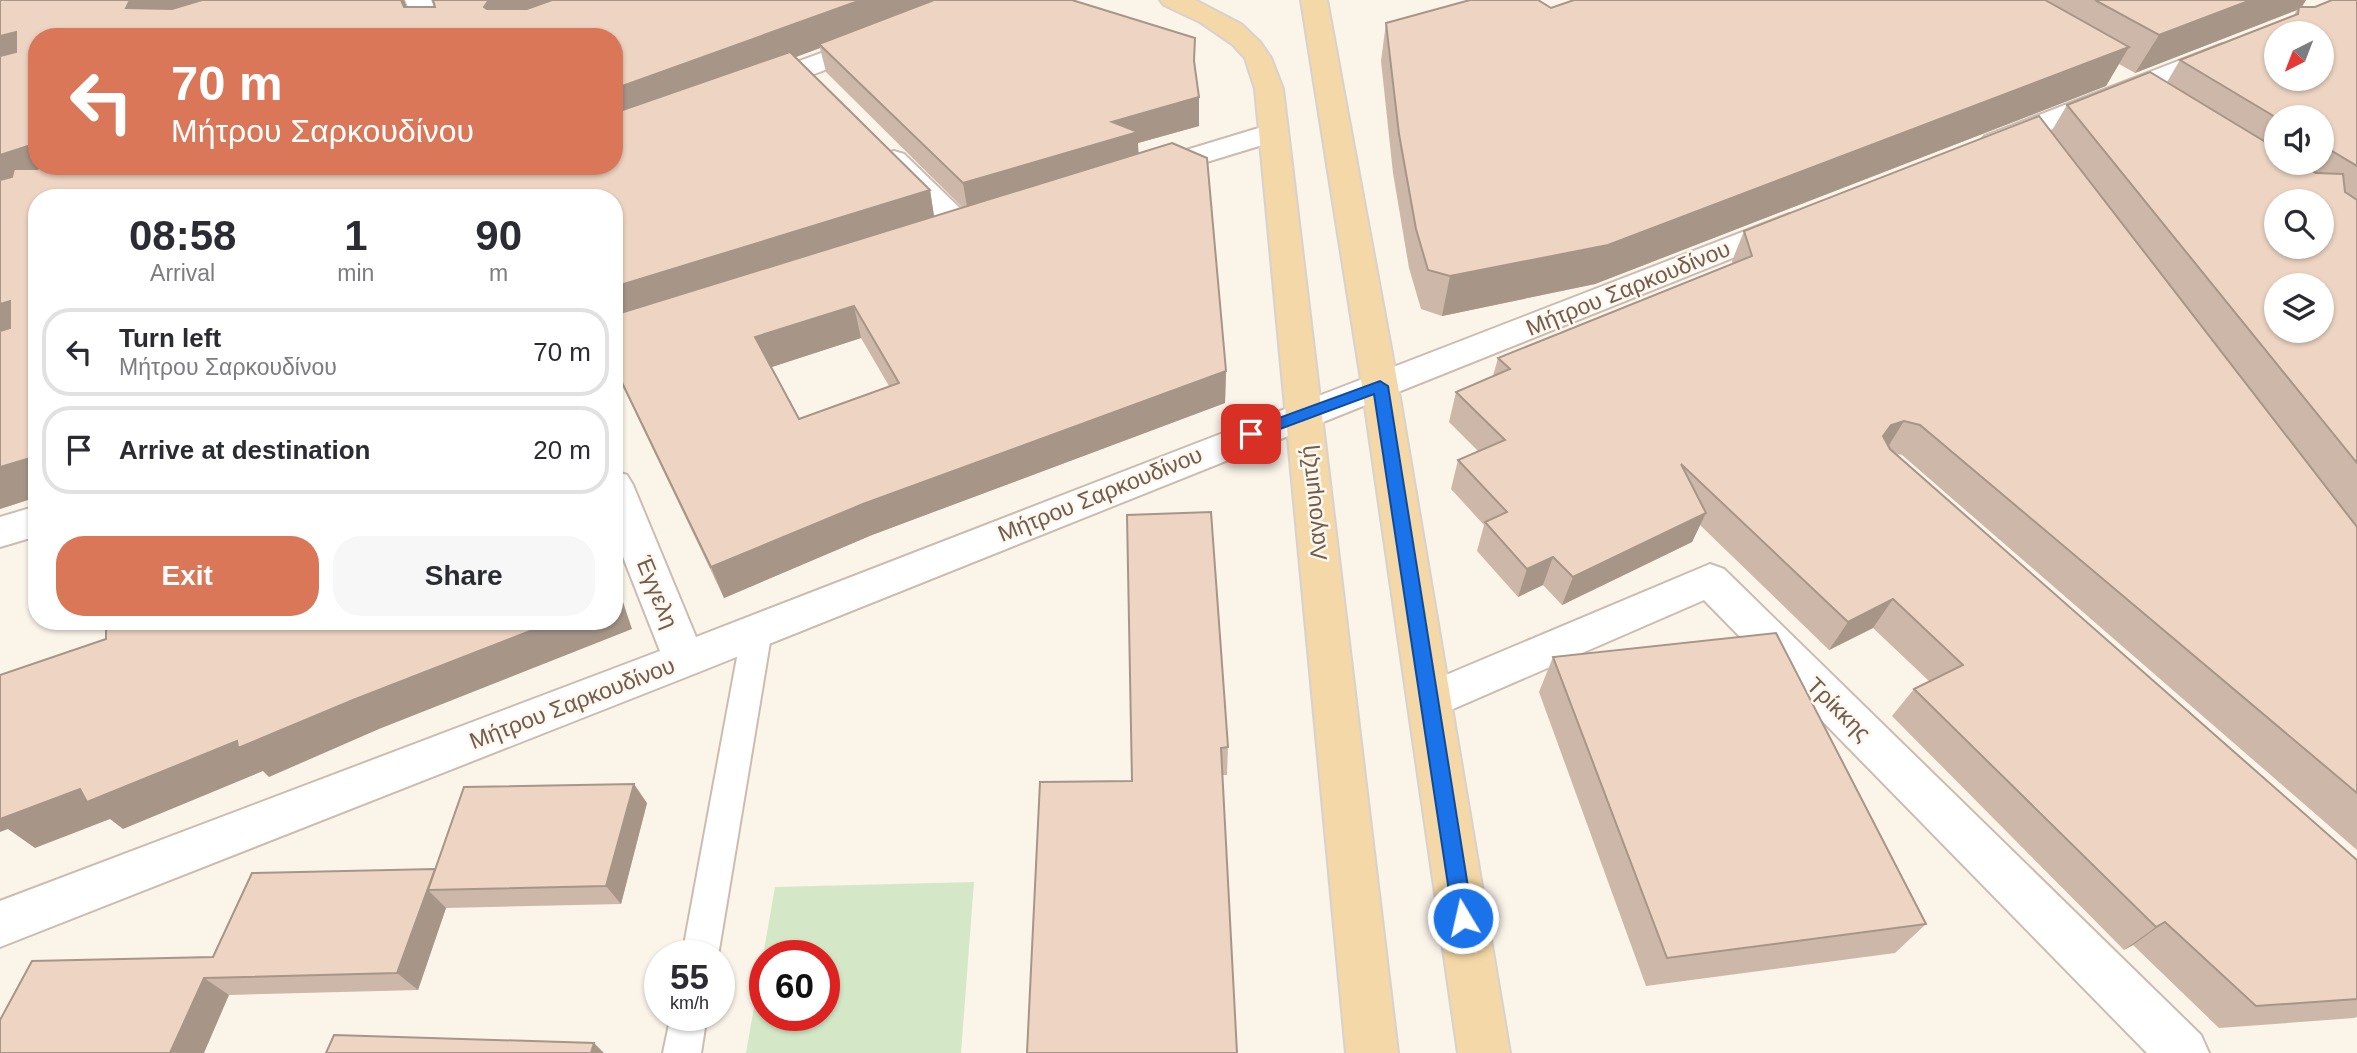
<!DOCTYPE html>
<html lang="en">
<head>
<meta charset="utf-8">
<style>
	:root { --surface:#fff; --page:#f7f7f7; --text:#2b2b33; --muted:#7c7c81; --line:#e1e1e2; --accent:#da7758 }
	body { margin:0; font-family:Arial,sans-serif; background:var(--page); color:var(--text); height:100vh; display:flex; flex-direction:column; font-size:26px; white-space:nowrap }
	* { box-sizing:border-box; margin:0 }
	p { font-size:23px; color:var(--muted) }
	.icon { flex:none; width:38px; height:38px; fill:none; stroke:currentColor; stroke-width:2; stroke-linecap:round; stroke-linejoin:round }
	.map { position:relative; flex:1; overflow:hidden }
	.drawer { position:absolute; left:28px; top:189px; width:595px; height:441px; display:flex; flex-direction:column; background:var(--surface); border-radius:28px; box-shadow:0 2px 5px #0004 }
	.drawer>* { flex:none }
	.hud { position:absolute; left:28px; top:28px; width:595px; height:147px; border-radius:28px; box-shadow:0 2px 5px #0004; background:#da7758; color:#fff; overflow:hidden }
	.needle { width:46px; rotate:222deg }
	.fabs { position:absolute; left:2264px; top:21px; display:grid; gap:14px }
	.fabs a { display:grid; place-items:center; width:70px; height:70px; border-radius:50%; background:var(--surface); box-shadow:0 2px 5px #0004; font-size:35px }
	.speed { position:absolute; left:644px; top:940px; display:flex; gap:14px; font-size:35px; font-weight:700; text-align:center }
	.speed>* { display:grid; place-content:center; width:91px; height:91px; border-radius:50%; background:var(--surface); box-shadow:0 2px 5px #0004; line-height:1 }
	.speed small { font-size:18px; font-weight:400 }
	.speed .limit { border:10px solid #d22; background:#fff; color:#111 }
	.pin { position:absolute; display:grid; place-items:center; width:60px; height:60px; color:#fff; margin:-30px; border-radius:14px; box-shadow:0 4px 10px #0006 }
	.me { position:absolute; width:77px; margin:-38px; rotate:351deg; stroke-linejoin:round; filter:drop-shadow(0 0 5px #0008) }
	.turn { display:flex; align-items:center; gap:24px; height:147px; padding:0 28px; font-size:32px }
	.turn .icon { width:91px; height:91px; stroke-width:2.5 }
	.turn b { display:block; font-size:49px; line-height:60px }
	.eta { display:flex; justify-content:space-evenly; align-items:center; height:119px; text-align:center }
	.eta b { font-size:42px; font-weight:700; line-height:49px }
	.action { display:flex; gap:14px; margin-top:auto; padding:14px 28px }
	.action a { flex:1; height:80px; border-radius:28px; background:var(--accent); color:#fff; font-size:28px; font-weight:700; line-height:80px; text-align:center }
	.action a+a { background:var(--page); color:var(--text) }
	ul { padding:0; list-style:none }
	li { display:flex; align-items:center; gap:21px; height:88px; margin:0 14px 10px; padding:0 14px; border:4px solid var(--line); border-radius:28px }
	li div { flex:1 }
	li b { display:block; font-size:26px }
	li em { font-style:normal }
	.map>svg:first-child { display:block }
	.green { fill:#d4e8c8; fill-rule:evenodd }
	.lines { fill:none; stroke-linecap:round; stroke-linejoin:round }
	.lane-casing { stroke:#ccbcb0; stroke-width:4 }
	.street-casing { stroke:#ccbcb0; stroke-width:4 }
	.primary-casing { stroke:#d8d1cd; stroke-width:4 }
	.lane { fill:#fff; fill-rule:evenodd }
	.street { fill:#fff; fill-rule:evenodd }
	.primary { fill:#f4d8a7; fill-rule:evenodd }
	.wall { fill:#cdb7a8; fill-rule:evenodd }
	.shaded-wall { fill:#a79588 }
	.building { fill:#eed5c3; stroke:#a79588; stroke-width:2; fill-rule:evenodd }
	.route { fill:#1a73e8; stroke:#114b97; stroke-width:2 }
	.labels { text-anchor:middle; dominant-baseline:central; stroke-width:5; stroke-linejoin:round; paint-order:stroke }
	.street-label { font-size:23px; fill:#735c4e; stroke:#fef8ef }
</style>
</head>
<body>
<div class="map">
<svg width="2357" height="1053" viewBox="0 0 2357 1053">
	<rect width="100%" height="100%" fill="#fbf4e9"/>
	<path class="green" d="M974 882 961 1053H746L775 887ZM765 956H824V1015H765Z"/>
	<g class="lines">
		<g class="lane-casing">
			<g id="lane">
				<polygon points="757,618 768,621 772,630 718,956 682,956 742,630 746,621"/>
				<polygon points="671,1015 707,1015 701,1053 663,1053"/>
			</g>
		</g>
		<g class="street-casing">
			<g id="street">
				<polygon points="405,0 431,0 447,37 421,37"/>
				<polygon points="871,35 880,37 884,43 880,49 767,92 757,94 747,92 743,86 747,80"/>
				<polygon points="2222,44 2231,46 2235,52 2231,58 2005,148 1995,151 1985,148 1980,142 1985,136"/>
				<polygon points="1272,124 1282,127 1286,133 1282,139 1151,179 1140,176 1136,170 1140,164"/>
				<polygon points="894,151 904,154 972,220 977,227 972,234 961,237 950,234 884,166 879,160 884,154"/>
				<polygon points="1789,214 1800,217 1805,224 1800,231 699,672 0,947 0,901 660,651 614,534 614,471 627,475 633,485 696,637"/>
				<polygon points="37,506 37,536 0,547 0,517"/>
				<polygon points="1710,564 1724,569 2201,1035 2209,1053 2147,1053 1704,600 1430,719 1415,714 1409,701 1415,688"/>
			</g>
		</g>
		<g class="primary-casing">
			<g id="primary">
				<polygon points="1160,0 1195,0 1241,24 1260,42 1271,58 1283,89 1398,1053 1346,1053 1255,89 1245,58 1232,44 1200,22 1164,5"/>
				<polygon points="1301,0 1327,0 1398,386 1510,1053 1458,1053 1362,386"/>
			</g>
		</g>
		<use href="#lane" class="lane"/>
		<use href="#street" class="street"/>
		<use href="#primary" class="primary"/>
	</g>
	<g class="wall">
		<path d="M0 0H404L407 7 1195 63 1199 126 1138 143V154L1226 371 1225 403 872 535 724 598 614 368V198H37V497L0 509ZM37 37H614V166H37ZM820 48 826 72 963 208 934 217 930 190 795 57ZM861 338 889 386 799 419 771 367Z"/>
		<path d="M1574 0H2306L2302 7H2315L2357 0V850L1902 455 1894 453 2357 860V1017L2354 1018 2219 1028 2133 945 2124 950 1892 716 1914 689 1929 681 1873 628 1829 650 1700 525 1692 542 1562 605 1543 585 1518 597 1477 551 1484 525 1451 489 1458 460 1478 451 1449 422 1456 392 1493 376 1498 358 1733 264 1732 261 1744 231 2051 132 2067 105 2167 82 2180 60 2294 15 2297 10 2135 73 2119 64 2106 86 1595 284 1442 316 1421 309 1409 268 1393 173 1381 61 1386 23 1551 8ZM2277 117H2322V163H2277Z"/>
		<polygon points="1127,515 1228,747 1227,775 1222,775 1237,1053 1132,781"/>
		<polygon points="1553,657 1926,924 1895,953 1646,986 1539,692"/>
		<polygon points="647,803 621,904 446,908 418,990 229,995 0,1053 213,957 435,869"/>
	</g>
	<g class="shaded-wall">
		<polygon points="130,0 250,0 151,28 126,8"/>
		<polygon points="401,0 404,0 418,37 404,7"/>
		<polygon points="489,0 585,0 498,37 484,7"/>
		<polygon points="861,0 949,0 819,44 820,48 614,125 614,89"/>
		<polygon points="2251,0 2306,0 2300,9 2299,7 2297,10 2135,73 2159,35"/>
		<polygon points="16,32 37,60 0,73 0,36"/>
		<polygon points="2129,47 2106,86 1595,284 1442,316 1450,276"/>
		<polygon points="1199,97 1199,126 1138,143 1139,161 968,212 963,183 1112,122"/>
		<polygon points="37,143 37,166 87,166 0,195 0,155"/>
		<polygon points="413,166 497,166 430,198"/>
		<polygon points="930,190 935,222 614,323 614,287"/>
		<polygon points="10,301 37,331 0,344 0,304"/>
		<polygon points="854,306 861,338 766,369 755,337"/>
		<polygon points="1226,371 1225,403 872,535 724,598 711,567 863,504"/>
		<polygon points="1904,421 1886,450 1883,436 1891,425"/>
		<polygon points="37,456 37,497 0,509 0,467"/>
		<polygon points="1706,513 1692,542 1562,605 1573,577"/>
		<polygon points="1553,557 1543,585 1518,597 1527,569"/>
		<polygon points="614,575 632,629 379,729 269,777 263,771 123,829 110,819 35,848 8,829 0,832 0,801 80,789 237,741 353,700 556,621 614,621"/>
		<polygon points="1893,599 1873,628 1829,650 1848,622"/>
		<polygon points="634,784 647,803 621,904 606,886"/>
		<polygon points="435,869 428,890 446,908 418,990 397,973"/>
		<polygon points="2165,922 2133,945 2124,950 2156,927"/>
		<polygon points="204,978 229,995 204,1053 170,1053"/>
		<polygon points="594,1043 604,1053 591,1053"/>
	</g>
	<g class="building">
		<polygon points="0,0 130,0 126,8 172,9 202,0 401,0 404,7 435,7 433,0 489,0 484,7 487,9 527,9 552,0 861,0 614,89 614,37 37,37 37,143 0,155 0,56 16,52 16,32 0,36"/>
		<polygon points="934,0 1072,0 1195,38 1194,61 1199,97 1112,122 1138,132 963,183 819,44"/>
		<polygon points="1470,0 1538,0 1551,8 1574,0 2045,0 2129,47 1608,245 1450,276 1428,270 1416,229 1399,134 1386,23"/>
		<polygon points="2095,0 2251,0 2159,35"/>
		<path d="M2332 0H2357V166L2322 145V117L2277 118 2180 60 2298 14 2299 7H2315ZM2277 33H2322V79H2277Z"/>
		<polygon points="790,52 930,190 614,287 614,198 37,198 37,456 0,467 0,331 10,328 10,301 0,304 0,180 12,177 14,169 37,169 44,166 413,166 461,168 467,166 614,166 614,113"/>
		<path d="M2150 72 2277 149V163H2298L2316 173 2343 174 2345 192 2357 200V463L2067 105ZM2277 201H2322V247H2277ZM2277 285H2322V331H2277Z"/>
		<polygon points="2039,116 2357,527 2357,793 1920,425 1904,421 1891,425 1883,436 1890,449 2357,860 2357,999 2256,1006 2165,922 2156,927 1914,689 1963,665 1893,599 1848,622 1681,464 1706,513 1573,577 1553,557 1527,569 1485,522 1507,512 1458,460 1505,440 1456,392 1510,369 1498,358 1752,256 1744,231"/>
		<path d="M1172 143 1207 158 1226 371 863 504 711 567 614 366V315ZM854 306 899 383 799 419 755 337Z"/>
		<polygon points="1211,512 1228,747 1221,748 1237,1053 1027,1053 1040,782 1132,781 1127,515"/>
		<polygon points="106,621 556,621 353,700 238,748 237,741 87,802 80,789 0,819 0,675 106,639"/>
		<polygon points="1776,633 1926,924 1667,958 1553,657"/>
		<polygon points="634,784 606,886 428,890 464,787"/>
		<polygon points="435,869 397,973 204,978 170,1053 0,1053 0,1020 32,961 213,957 252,873"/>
		<polygon points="334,1035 594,1043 591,1053 326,1053"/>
	</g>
	<polygon class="route" points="1380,381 1388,386 1473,918 1470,924 1463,927 1456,924 1453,918 1374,394 1256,438 1246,438 1244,434 1246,430"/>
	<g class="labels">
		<g class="street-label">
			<text transform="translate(1628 288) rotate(-22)">Μήτρου Σαρκουδίνου</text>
			<text transform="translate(1100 494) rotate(-22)">Μήτρου Σαρκουδίνου</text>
			<text transform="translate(1313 503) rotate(-96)">Λαγουμιτζή</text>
			<text transform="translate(657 592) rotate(68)">Έγγελη</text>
			<text transform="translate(572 703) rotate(-21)">Μήτρου Σαρκουδίνου</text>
			<text transform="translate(1839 709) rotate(45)">Τρίκκης</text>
		</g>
	</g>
</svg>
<div class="fabs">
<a><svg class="needle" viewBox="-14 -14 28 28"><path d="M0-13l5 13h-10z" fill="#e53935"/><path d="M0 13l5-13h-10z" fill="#7c7c81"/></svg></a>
<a><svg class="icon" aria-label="sound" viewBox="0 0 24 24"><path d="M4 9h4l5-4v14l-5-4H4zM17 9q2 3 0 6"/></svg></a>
<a><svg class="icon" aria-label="search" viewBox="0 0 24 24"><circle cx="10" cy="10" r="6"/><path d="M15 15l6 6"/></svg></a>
<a><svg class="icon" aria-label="layers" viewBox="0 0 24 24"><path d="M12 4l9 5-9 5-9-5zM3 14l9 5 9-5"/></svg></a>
</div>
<div class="speed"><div>55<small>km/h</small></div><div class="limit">60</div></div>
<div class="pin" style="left:1251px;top:434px;background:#d93025"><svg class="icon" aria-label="arrive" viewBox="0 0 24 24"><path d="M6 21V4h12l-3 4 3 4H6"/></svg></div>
<svg class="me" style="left:1463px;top:918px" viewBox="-20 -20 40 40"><circle r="17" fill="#1a73e8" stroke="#fff" stroke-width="3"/><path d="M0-11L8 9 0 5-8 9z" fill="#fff"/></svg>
<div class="hud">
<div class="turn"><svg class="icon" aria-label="left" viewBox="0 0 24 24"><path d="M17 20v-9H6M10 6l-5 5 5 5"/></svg><div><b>70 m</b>Μήτρου Σαρκουδίνου</div></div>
</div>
<section class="drawer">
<div class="eta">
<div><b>08:58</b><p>Arrival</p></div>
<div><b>1</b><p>min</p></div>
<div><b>90</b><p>m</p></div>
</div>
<ul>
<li><svg class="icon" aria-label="left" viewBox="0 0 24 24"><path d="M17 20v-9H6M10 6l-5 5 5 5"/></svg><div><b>Turn left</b><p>Μήτρου Σαρκουδίνου</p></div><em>70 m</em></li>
<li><svg class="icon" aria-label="arrive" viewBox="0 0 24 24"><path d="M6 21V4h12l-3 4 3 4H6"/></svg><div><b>Arrive at destination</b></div><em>20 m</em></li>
</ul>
<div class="action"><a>Exit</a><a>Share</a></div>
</section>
</div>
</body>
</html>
